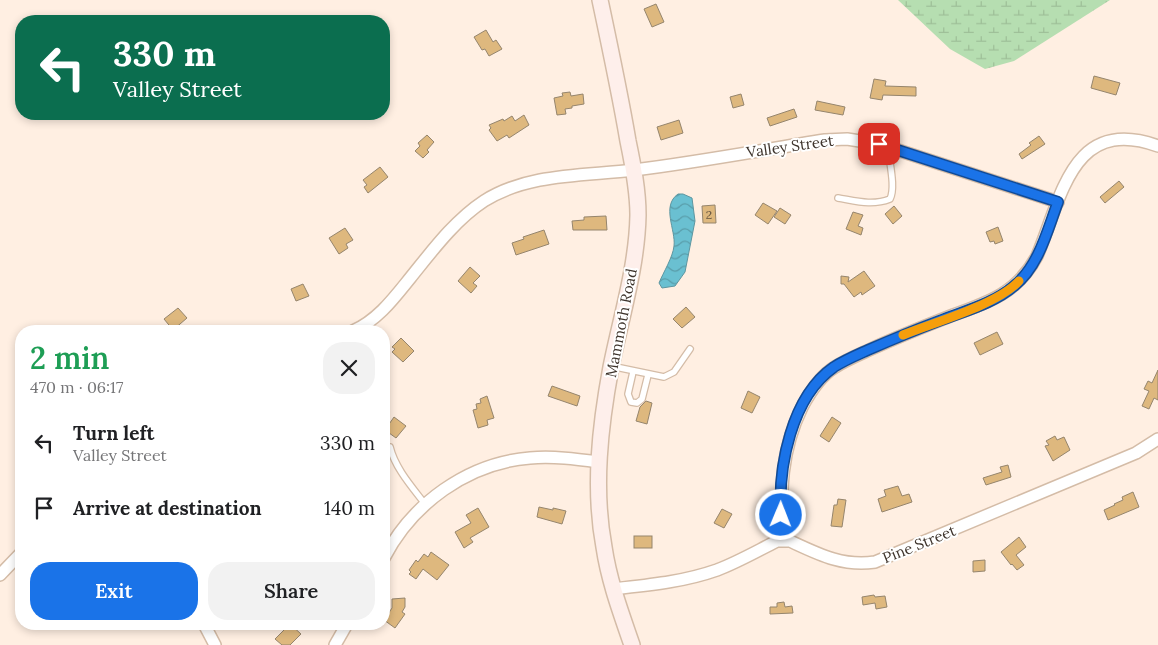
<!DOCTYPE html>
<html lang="en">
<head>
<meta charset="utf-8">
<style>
	:root { --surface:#fff; --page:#f2f2f2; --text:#202124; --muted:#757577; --accent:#1a73e8 }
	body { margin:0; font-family:Lora,serif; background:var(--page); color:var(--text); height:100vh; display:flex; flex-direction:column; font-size:19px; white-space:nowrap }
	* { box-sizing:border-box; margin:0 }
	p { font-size:16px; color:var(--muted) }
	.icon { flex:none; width:28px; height:28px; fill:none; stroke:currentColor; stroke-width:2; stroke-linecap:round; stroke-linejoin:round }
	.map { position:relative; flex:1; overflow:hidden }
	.drawer { position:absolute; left:15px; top:325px; width:375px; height:305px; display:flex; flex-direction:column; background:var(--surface); border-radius:20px; box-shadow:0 2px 8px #0003 }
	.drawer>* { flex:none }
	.hud { position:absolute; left:15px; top:15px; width:375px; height:105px; border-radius:20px; box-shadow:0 2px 8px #0003; background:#0b6e4f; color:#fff; overflow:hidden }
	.pin { position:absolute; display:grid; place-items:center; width:42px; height:42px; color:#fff; margin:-21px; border-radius:10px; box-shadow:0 2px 8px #0006 }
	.me { position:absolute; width:55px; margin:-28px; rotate:1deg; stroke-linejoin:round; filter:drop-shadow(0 0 4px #0008) }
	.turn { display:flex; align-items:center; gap:18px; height:105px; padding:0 15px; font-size:22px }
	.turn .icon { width:65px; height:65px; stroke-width:2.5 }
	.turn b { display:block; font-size:35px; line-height:42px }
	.round { display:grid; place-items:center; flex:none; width:52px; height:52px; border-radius:20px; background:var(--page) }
	.summary { display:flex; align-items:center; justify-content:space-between; height:85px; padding:0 15px }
	h1 { font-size:30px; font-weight:600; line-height:38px; color:#1e9e55 }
	.cta { display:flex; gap:10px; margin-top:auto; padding:10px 15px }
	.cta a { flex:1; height:58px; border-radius:20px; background:var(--accent); color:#fff; font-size:20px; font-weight:600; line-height:58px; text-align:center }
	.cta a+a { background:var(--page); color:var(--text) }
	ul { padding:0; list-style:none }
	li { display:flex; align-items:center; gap:15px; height:65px; padding:0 15px }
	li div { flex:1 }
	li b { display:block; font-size:19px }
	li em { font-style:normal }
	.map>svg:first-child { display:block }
	.wetland { fill:url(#wetland-marsh) }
	.water { fill:url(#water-waves); stroke:#5d96a0 }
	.building { fill:#deb87e; stroke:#95856d }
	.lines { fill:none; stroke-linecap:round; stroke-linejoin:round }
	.lane-casing { stroke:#d4bca7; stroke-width:8 }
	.street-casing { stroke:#d4bca7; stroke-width:14 }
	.secondary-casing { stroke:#d4bca7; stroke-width:18 }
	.lane { stroke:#fff; stroke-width:5.5 }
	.street { stroke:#fff; stroke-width:11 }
	.secondary { stroke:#feefeb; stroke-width:15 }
	.route-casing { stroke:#114b97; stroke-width:12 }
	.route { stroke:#1a73e8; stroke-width:9 }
	.slow { stroke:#f59e0b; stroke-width:9 }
	.labels { text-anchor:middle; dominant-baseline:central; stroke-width:4; stroke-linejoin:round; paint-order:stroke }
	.number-label { font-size:12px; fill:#665540 }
	.street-label { font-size:15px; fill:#3e342c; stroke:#fff }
</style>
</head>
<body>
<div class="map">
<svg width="1158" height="645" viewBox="0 0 1158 645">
	<defs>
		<pattern id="wetland-marsh" width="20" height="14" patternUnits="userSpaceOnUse" patternTransform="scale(1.25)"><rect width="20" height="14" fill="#b6deb1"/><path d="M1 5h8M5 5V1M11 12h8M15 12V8" fill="none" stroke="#9ebf98"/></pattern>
		<pattern id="water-waves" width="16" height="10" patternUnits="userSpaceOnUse" patternTransform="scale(1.25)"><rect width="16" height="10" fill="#6ac0d1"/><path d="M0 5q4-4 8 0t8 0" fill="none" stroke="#599daa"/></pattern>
	</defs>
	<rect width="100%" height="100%" fill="#ffefe2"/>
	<polygon class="wetland" points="898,0 1110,0 1014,61 985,69 950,49"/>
	<path class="water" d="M678 194H683L692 198 695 221 685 272 675 286 662 288 659 283C663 273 673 257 674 246 676 230 661 206 678 194Z"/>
	<g class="building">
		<polygon points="656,4 664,22 652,27 644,9"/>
		<polygon points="486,30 493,42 496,40 502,49 489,56 485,49 482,50 474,37"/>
		<polygon points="1094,76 1120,83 1116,95 1091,88"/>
		<polygon points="874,79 886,81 885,86 916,87 916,96 883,95 882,100 870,98"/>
		<polygon points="570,92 571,96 583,94 584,104 572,106 572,108 565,109 566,114 557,115 554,98 563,96 562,93"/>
		<polygon points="741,94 744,105 733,108 730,97"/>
		<polygon points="817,101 845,107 843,115 815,110"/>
		<polygon points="794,109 797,117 770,126 767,118"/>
		<polygon points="524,115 529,125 509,138 507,135 497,141 489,130 491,128 489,125 503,119 504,121 512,116 515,121"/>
		<polygon points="679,120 683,133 661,140 657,127"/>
		<polygon points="427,135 434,142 427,150 429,152 423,158 415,151 420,146 418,143"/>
		<polygon points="1039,136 1045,144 1022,159 1019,154 1031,145 1029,143"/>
		<polygon points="380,167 388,177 368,193 364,187 367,185 363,180"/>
		<polygon points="1119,181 1124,187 1105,203 1100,197"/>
		<polygon points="763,203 777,211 768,224 755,215"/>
		<polygon points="715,205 716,223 703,223 702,206"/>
		<polygon points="894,206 902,216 893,224 885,214"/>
		<polygon points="780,208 791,215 785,224 774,217"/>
		<polygon points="853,212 863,215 858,226 863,228 861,235 846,229"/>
		<polygon points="606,216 607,230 573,230 572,221 584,220 584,217"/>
		<polygon points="998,227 1003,241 995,244 994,241 990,242 986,232"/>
		<polygon points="345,228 353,240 346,244 348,248 339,254 329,238"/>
		<polygon points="544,230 549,244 516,255 512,243 524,239 523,237"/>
		<polygon points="470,267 480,276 473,283 477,286 471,293 458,281"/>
		<polygon points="864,271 875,286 862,295 861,292 854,297 844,284 841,284 841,276 849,277 848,282"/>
		<polygon points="303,284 309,296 296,301 291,289"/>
		<polygon points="686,307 695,317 682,328 673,319"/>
		<polygon points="178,308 187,318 173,330 164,319"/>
		<polygon points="997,332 1003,344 980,355 974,343"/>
		<polygon points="401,338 414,351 403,362 392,352 395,349 392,347"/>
		<polygon points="1158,370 1158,400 1154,398 1149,409 1142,406 1149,391 1144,389 1148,381 1152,383"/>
		<polygon points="552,386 580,396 577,406 548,396"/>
		<polygon points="748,391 760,397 752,413 741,408"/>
		<polygon points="487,396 494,418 487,420 488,425 478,428 473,410 477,409 476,404 481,403 480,399"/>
		<polygon points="646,401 652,403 647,424 636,421 640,407"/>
		<polygon points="394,417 406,426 396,438 385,430"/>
		<polygon points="832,417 841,423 829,442 820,436"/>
		<polygon points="1055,436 1057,440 1064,437 1070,450 1053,461 1045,446 1049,445 1046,441"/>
		<polygon points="1008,465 1011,477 986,485 983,478 1002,472 1000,467"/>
		<polygon points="898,486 902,496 909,494 912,502 882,512 878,499 886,496 884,490"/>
		<polygon points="1133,492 1139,507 1108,520 1104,510 1115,505 1114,504 1123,500 1122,497"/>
		<polygon points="838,499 846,500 842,527 831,526 834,505 837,505"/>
		<polygon points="539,507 553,510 553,508 566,511 562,524 537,517"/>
		<polygon points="478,508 489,527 470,538 473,542 464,548 455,532 471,523 466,515"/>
		<polygon points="722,509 732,514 724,528 714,523"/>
		<rect x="634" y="536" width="18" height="12"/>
		<polygon points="1019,537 1026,547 1016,555 1024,565 1017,570 1012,564 1011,565 1001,552"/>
		<polygon points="431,552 449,565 437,580 423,569 416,579 409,574 411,572 409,570 416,560 418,562 424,554 428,557"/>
		<polygon points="985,560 985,571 973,572 973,561"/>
		<polygon points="874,595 875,597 885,596 887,607 876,609 875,603 863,605 862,597"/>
		<polygon points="405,598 405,607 402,612 405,614 395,628 384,620 392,608 392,599"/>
		<polygon points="784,602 785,607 792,606 793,613 770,614 770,607 777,607 777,603"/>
		<polygon points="290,624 301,634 290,645 282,645 275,639"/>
	</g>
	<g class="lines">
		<g class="lane-casing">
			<g id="lane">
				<path d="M838 198C856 201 872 206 890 199 896 187 889 162 888 147"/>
				<polyline points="611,366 664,377 674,372 690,349"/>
				<polyline points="633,372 628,394 631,402 637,403 642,399 648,375"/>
				<path d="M390 447C395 468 412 487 425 504"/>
			</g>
		</g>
		<g class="street-casing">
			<g id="street">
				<path d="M353 331C378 320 394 298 411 277 432 251 455 220 484 201 528 173 584 176 634 170 698 162 762 150 825 140L847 139 879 144 1058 202"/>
				<path d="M784 540C779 494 781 450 802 407 810 392 820 376 835 367 846 360 858 355 869 350 897 337 925 326 953 315 990 302 1018 292 1037 256 1062 197 1072 115 1158 146"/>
				<path d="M384 558C412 504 467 463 530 458 553 456 576 459 599 462"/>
				<polyline points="0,575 21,553"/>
				<path d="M613 589C648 585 683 582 717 570 738 562 757 551 777 541H790C818 554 843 567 875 562L1136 453 1158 439"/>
				<polyline points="204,624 215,645"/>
				<polyline points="335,645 347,624"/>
			</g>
		</g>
		<g class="secondary-casing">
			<path id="secondary" d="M600 0C610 47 620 94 628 141 633 165 638 190 638 215 637 267 621 317 611 367 600 426 593 488 604 547 609 581 621 613 632 645"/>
		</g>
		<use href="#lane" class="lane"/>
		<use href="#street" class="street"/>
		<use href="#secondary" class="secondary"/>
	</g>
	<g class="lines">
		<g class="route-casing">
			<path id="route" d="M781 515C778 467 791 397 834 367 845 360 857 355 868 350 891 340 915 330 939 321 964 311 993 304 1014 286 1039 266 1047 231 1058 202L879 144"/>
		</g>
		<use href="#route" class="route"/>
		<path class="slow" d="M903 335C934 322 997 305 1019 281"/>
	</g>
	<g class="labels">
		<g class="number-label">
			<text x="709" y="214">2</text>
		</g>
		<g class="street-label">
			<text transform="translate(790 146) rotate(-8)">Valley Street</text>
			<text transform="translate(621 323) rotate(-79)">Mammoth Road</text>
			<text transform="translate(919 544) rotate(-22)">Pine Street</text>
		</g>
	</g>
</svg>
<div class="pin" style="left:879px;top:144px;background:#d93025"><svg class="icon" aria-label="arrive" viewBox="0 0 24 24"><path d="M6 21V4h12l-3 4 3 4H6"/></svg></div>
<svg class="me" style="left:781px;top:515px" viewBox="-20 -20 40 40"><circle r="17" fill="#1a73e8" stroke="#fff" stroke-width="3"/><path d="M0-11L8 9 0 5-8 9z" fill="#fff"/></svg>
<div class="hud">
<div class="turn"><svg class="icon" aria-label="left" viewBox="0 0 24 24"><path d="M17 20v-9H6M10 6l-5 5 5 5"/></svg><div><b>330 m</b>Valley Street</div></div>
</div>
<section class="drawer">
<div class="summary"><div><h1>2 min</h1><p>470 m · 06:17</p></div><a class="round"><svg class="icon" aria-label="close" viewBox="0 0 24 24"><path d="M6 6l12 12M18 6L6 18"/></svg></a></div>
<ul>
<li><svg class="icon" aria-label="left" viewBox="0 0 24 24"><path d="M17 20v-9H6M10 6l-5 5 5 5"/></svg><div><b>Turn left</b><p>Valley Street</p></div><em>330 m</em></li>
<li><svg class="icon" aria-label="arrive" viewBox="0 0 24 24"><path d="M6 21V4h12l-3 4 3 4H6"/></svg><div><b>Arrive at destination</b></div><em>140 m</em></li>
</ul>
<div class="cta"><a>Exit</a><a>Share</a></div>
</section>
</div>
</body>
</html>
